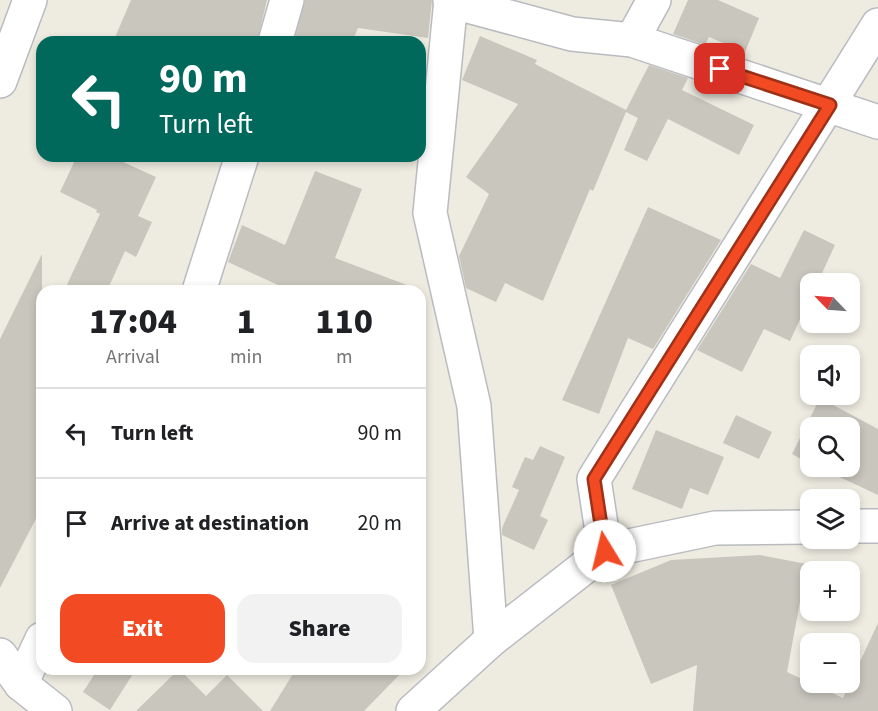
<!DOCTYPE html>
<html lang="en">
<head>
<meta charset="utf-8">
<style>
	:root { --surface:#fff; --page:#f2f2f2; --text:#202124; --muted:#757577; --line:#e0e0e0; --accent:#f24a23 }
	body { margin:0; font-family:"Source Sans 3",sans-serif; background:var(--page); color:var(--text); height:100vh; display:flex; flex-direction:column; font-size:22px; white-space:nowrap }
	* { box-sizing:border-box; margin:0 }
	p { font-size:20px; color:var(--muted) }
	.icon { flex:none; width:33px; height:33px; fill:none; stroke:currentColor; stroke-width:2; stroke-linecap:round; stroke-linejoin:round }
	.map { position:relative; flex:1; overflow:hidden }
	.drawer { position:absolute; left:36px; top:285px; width:390px; height:390px; display:flex; flex-direction:column; background:var(--surface); border-radius:18px; box-shadow:0 3px 9px #0003 }
	.drawer>* { flex:none }
	.guide { position:absolute; left:36px; top:36px; width:390px; height:126px; border-radius:18px; box-shadow:0 3px 9px #0003; background:#00695c; color:#fff; overflow:hidden }
	.needle { width:39px; rotate:295deg }
	.buttons { position:absolute; left:800px; top:273px; display:grid; gap:12px }
	.buttons a { display:grid; place-items:center; width:60px; height:60px; border-radius:12px; background:var(--surface); box-shadow:0 3px 9px #0003; font-size:30px }
	.pin { position:absolute; display:grid; place-items:center; width:51px; height:51px; color:#fff; margin:-26px; border-radius:12px; box-shadow:0 3px 9px #0006 }
	.me { position:absolute; width:66px; margin:-33px; rotate:351deg; stroke-linejoin:round; filter:drop-shadow(0 0 4px #0008) }
	.turn { display:flex; align-items:center; gap:21px; height:126px; padding:0 24px; font-size:27px }
	.turn .icon { width:78px; height:78px; stroke-width:2.5 }
	.turn b { display:block; font-size:42px; line-height:51px }
	.eta { display:flex; justify-content:space-evenly; align-items:center; height:102px; text-align:center }
	.eta b { font-size:36px; font-weight:800; line-height:42px }
	.cta { display:flex; gap:12px; margin-top:auto; padding:12px 24px }
	.cta a { flex:1; height:69px; border-radius:18px; background:var(--accent); color:#fff; font-size:24px; font-weight:800; line-height:69px; text-align:center }
	.cta a+a { background:var(--page); color:var(--text) }
	ul { padding:0; list-style:none }
	li { display:flex; align-items:center; gap:18px; height:90px; padding:0 24px; border-top:2px solid var(--line) }
	li div { flex:1 }
	li b { display:block; font-size:22px }
	li em { font-style:normal }
	.map>svg:first-child { display:block }
	.building { fill:#c9c6be }
	.lines { fill:none; stroke-linecap:round; stroke-linejoin:round }
	.minor-casing { stroke:#b9bbc1; stroke-width:36 }
	.tertiary-casing { stroke:#b9bbc1; stroke-width:36 }
	.minor { stroke:#fff; stroke-width:33 }
	.tertiary { stroke:#fff; stroke-width:33 }
	.route-casing { stroke:#9d3017; stroke-width:15 }
	.route { stroke:#f24a23; stroke-width:10 }
</style>
</head>
<body>
<div class="map">
<svg width="878" height="711" viewBox="0 0 878 711">
	<rect width="100%" height="100%" fill="#eeece1"/>
	<g class="building">
		<polygon points="131,0 267,0 257,42 113,42"/>
		<polygon points="305,0 432,0 428,38 358,28 352,42 294,42"/>
		<polygon points="688,0 718,0 759,18 745,52 709,37 705,45 673,34"/>
		<polygon points="480,36 537,60 535,64 626,110 649,65 688,78 682,90 754,125 739,155 668,119 647,161 624,150 638,118 626,112 593,191 590,189 543,301 505,283 496,302 466,288 459,256 489,194 466,177 518,104 462,80"/>
		<polygon points="77,156 110,156 156,177 138,216 152,222 136,257 125,251 107,291 64,291 100,214 96,212 97,210 60,192"/>
		<polygon points="315,171 362,189 335,258 415,288 414,291 291,291 228,262 242,225 285,245"/>
		<polygon points="648,207 721,240 653,349 628,338 599,414 562,400"/>
		<polygon points="804,230 835,245 817,284 810,284 810,298 790,341 764,329 742,372 697,350 751,264 780,278"/>
		<polygon points="42,254 42,507 0,588 0,339"/>
		<polygon points="820,398 878,429 878,495 816,466 849,466 849,428 810,428 810,464 792,454"/>
		<polygon points="736,415 772,432 759,459 723,443"/>
		<polygon points="656,430 724,457 708,495 690,488 682,509 632,489"/>
		<polygon points="540,446 565,457 540,516 548,520 534,550 502,535 502,528 519,490 512,487 525,457 533,460"/>
		<polygon points="760,555 807,564 787,672 843,698 878,623 878,711 693,711 697,665 651,684 611,585 671,560"/>
		<polygon points="98,669 136,669 110,710 83,692"/>
		<polygon points="179,669 206,696 227,675 263,711 136,711"/>
		<polygon points="296,669 405,669 364,711 270,711"/>
	</g>
	<g class="lines">
		<g class="minor-casing">
			<g id="minor">
				<polyline points="451,0 430,213 474,406 491,640"/>
				<polyline points="450,1 572,34 632,40 878,122"/>
				<polyline points="632,40 654,0"/>
				<polyline points="275,42 287,0"/>
				<polyline points="0,81 30,0"/>
				<polyline points="199,291 242,156"/>
				<polyline points="605,551 594,479 878,25"/>
				<polyline points="0,655 21,684 55,711"/>
				<polyline points="21,684 42,639"/>
			</g>
		</g>
		<g class="tertiary-casing">
			<g id="tertiary">
				<polyline points="849,526 878,526"/>
				<polyline points="413,711 491,640 605,551 715,528 810,527"/>
			</g>
		</g>
		<use href="#minor" class="minor"/>
		<use href="#tertiary" class="tertiary"/>
	</g>
	<g class="lines">
		<g class="route-casing">
			<polyline id="route" points="605,551 594,479 830,105 720,69"/>
		</g>
		<use href="#route" class="route"/>
	</g>
</svg>
<div class="buttons">
<a><svg class="needle" viewBox="-14 -14 28 28"><path d="M0-13l5 13h-10z" fill="#e53935"/><path d="M0 13l5-13h-10z" fill="#757577"/></svg></a>
<a><svg class="icon" aria-label="sound" viewBox="0 0 24 24"><path d="M4 9h4l5-4v14l-5-4H4zM17 9q2 3 0 6"/></svg></a>
<a><svg class="icon" aria-label="search" viewBox="0 0 24 24"><circle cx="10" cy="10" r="6"/><path d="M15 15l6 6"/></svg></a>
<a><svg class="icon" aria-label="layers" viewBox="0 0 24 24"><path d="M12 4l9 5-9 5-9-5zM3 14l9 5 9-5"/></svg></a>
<a>+</a>
<a>−</a>
</div>
<div class="pin" style="left:720px;top:69px;background:#d93025"><svg class="icon" aria-label="arrive" viewBox="0 0 24 24"><path d="M6 21V4h12l-3 4 3 4H6"/></svg></div>
<svg class="me" style="left:605px;top:551px" viewBox="-20 -20 40 40"><circle r="19" fill="#fff"/><path d="M0-13L10 11 0 6-10 11z" fill="#f24a23"/></svg>
<div class="guide">
<div class="turn"><svg class="icon" aria-label="left" viewBox="0 0 24 24"><path d="M17 20v-9H6M10 6l-5 5 5 5"/></svg><div><b>90 m</b>Turn left</div></div>
</div>
<section class="drawer">
<div class="eta">
<div><b>17:04</b><p>Arrival</p></div>
<div><b>1</b><p>min</p></div>
<div><b>110</b><p>m</p></div>
</div>
<ul>
<li><svg class="icon" aria-label="left" viewBox="0 0 24 24"><path d="M17 20v-9H6M10 6l-5 5 5 5"/></svg><div><b>Turn left</b></div><em>90 m</em></li>
<li><svg class="icon" aria-label="arrive" viewBox="0 0 24 24"><path d="M6 21V4h12l-3 4 3 4H6"/></svg><div><b>Arrive at destination</b></div><em>20 m</em></li>
</ul>
<div class="cta"><a>Exit</a><a>Share</a></div>
</section>
</div>
</body>
</html>
